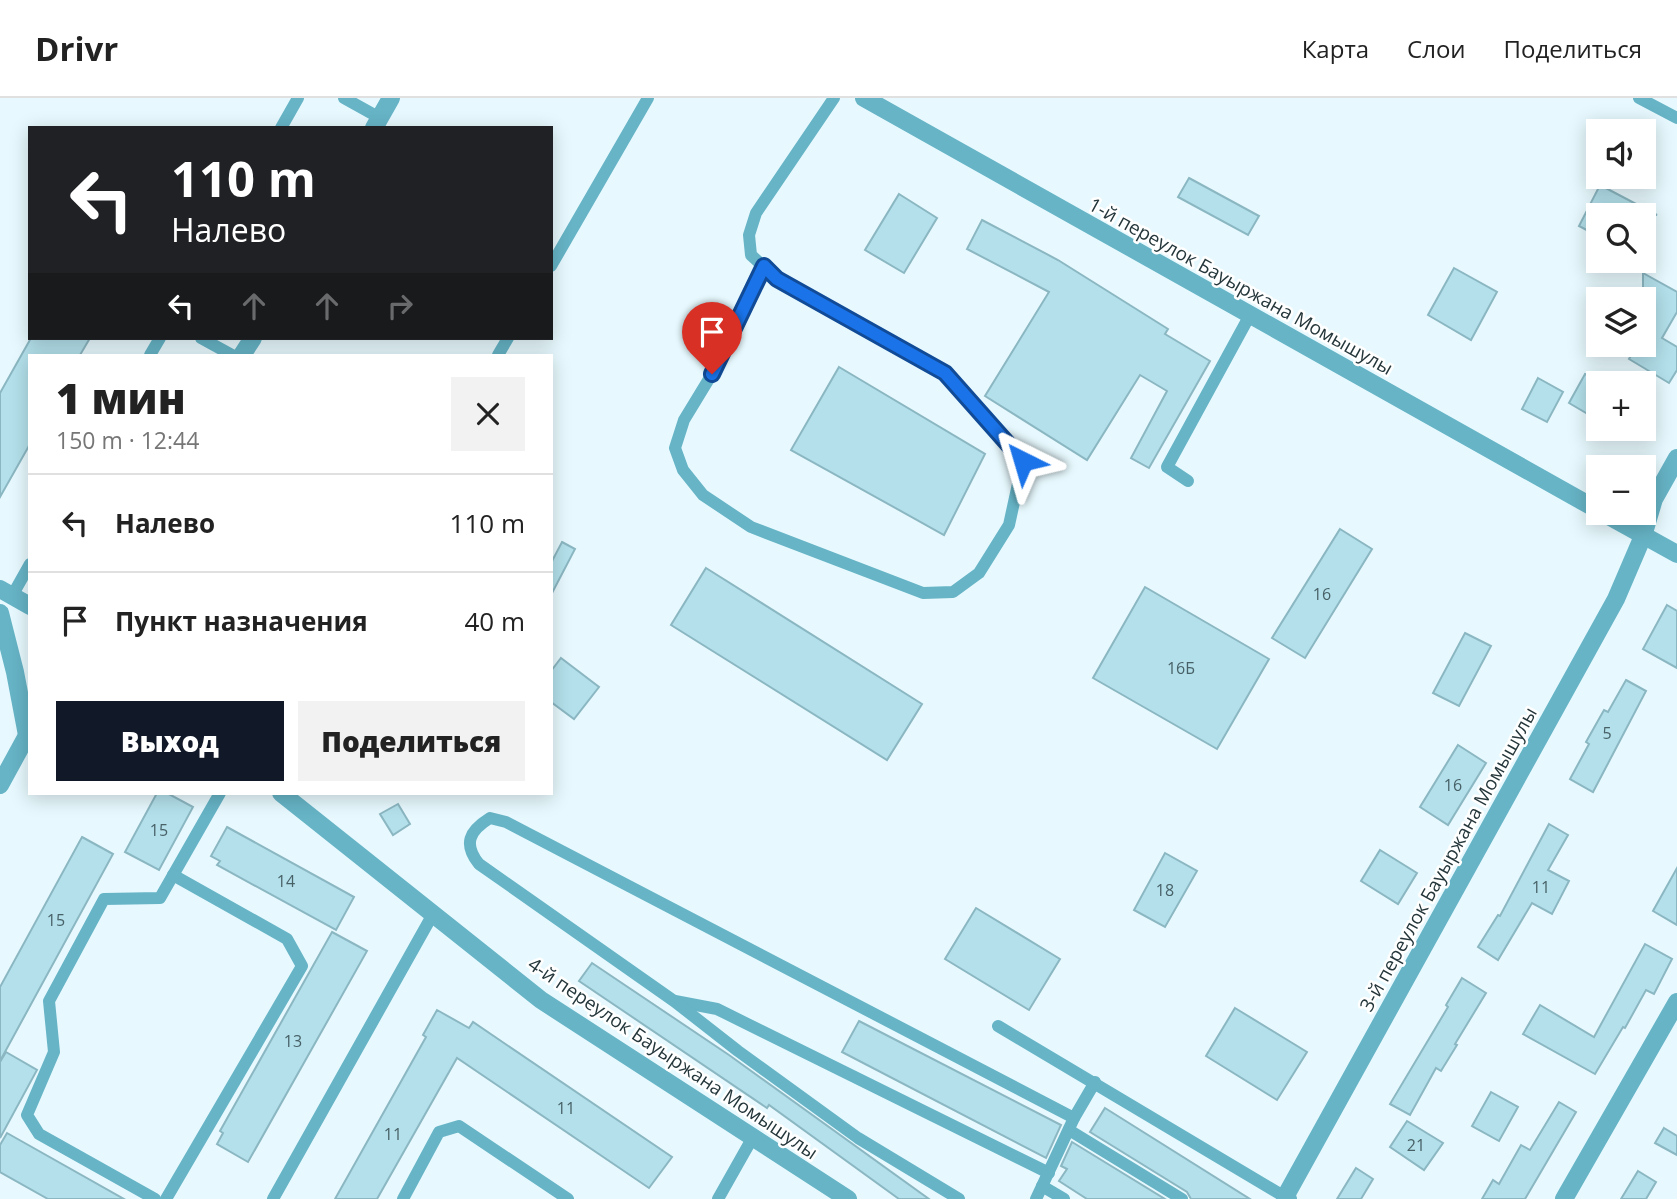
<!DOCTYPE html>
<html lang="ru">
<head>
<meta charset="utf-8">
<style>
	:root { --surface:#fff; --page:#f2f2f2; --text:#222; --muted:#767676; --line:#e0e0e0; --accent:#111827 }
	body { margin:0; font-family:"Open Sans",sans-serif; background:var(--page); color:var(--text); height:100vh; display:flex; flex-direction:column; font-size:26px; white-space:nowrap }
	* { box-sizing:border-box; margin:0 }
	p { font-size:23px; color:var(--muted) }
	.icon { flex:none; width:38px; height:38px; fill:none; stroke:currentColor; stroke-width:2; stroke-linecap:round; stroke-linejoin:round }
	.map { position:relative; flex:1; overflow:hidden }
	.panel { position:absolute; left:28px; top:256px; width:525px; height:441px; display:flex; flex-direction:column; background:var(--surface); border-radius:0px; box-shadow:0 4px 18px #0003 }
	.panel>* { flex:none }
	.hud { position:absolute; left:28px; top:28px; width:525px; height:214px; border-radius:0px; box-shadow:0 4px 18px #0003; background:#202124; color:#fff; overflow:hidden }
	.tools { position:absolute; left:1586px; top:21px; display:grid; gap:14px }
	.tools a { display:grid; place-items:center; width:70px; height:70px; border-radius:0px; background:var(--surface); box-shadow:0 4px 18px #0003; font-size:35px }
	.pin { position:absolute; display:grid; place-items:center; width:60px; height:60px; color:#fff; margin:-72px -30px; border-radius:50% 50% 50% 0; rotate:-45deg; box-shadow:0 0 7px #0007 }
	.pin .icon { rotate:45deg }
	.me { position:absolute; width:77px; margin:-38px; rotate:320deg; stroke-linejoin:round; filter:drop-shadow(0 0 5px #0008) }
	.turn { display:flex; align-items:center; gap:24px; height:147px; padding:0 28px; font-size:32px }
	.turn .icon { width:91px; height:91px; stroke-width:2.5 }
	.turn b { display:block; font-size:49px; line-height:60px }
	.lanes { display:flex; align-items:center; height:66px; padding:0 28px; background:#0003; justify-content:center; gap:35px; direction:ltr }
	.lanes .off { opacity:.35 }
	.round { display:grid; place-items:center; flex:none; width:74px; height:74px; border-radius:0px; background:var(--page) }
	.summary { display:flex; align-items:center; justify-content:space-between; height:119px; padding:0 28px }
	h1 { font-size:42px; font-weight:800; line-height:52px }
	.button { display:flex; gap:14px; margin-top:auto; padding:14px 28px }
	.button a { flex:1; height:80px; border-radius:0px; background:var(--accent); color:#fff; font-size:28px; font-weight:800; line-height:80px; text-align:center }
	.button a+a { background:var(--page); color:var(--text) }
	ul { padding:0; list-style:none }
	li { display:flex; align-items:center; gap:21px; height:98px; padding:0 28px; border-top:2px solid var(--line) }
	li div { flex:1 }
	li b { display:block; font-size:26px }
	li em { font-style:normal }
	header { display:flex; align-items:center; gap:42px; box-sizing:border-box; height:98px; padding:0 35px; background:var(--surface); border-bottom:2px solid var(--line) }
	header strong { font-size:33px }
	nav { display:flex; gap:38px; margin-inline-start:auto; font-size:24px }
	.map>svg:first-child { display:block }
	.building { fill:#b3e0eb; stroke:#8bb7c2; stroke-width:2 }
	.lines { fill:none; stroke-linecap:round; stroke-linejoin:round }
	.service { stroke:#66b4c6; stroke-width:12 }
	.minor { stroke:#66b4c6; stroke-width:18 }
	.tertiary { stroke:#66b4c6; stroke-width:18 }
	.route-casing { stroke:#114b97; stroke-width:18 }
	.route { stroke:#1a73e8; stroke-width:12 }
	.labels { text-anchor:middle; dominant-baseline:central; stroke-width:5; stroke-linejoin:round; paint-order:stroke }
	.number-label { font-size:16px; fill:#486167 }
	.street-label { font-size:19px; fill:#25373b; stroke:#fff }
</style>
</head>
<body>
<header>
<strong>Drivr</strong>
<nav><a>Карта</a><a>Слои</a><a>Поделиться</a></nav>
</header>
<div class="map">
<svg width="1677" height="1101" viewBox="0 0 1677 1101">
	<rect width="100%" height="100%" fill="#e7f9fe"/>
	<g class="building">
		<polygon points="1189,80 1259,118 1248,137 1178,99"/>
		<polygon points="1600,87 1657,117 1598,117 1598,138 1579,128"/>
		<polygon points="899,96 937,120 904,175 865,152"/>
		<polygon points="982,122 1058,162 1168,231 1165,236 1210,263 1149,370 1131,360 1167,293 1140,277 1087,362 985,298 1049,194 967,151"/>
		<polygon points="1454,170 1497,194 1471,242 1428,217"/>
		<polygon points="1643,175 1677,194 1677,214 1662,240 1677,249 1677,272 1669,285 1629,261 1637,247 1643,247 1643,237 1651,223 1643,219"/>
		<polygon points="31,240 90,240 80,257 30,257 30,346 0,399 0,295"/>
		<polygon points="839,269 985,356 944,437 791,352"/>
		<polygon points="1585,276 1598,283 1598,322 1569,305"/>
		<polygon points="1538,280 1563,294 1547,324 1522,311"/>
		<polygon points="1340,431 1372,451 1305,560 1272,540"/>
		<polygon points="562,444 575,451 551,497 551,465"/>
		<polygon points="706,470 922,606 887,662 671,527"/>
		<polygon points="1145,489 1269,561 1217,651 1093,580"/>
		<polygon points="1667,507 1677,513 1677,570 1643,551"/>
		<polygon points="1465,535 1491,548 1459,608 1433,595"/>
		<polygon points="561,560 599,589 574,621 551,604 551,573"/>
		<polygon points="1626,582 1646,593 1593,694 1570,681 1589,646 1586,644 1604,612 1608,614"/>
		<polygon points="1458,647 1486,665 1448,727 1420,709"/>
		<polygon points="157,695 167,695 193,709 159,772 125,754"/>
		<polygon points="398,706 410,726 393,737 380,716"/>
		<polygon points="1549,726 1568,737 1548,772 1569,783 1552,816 1532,805 1498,862 1478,849 1498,817 1500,818"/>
		<polygon points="227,729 354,799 336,832 217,767 220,763 211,758"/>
		<polygon points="82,739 113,756 0,963 0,889"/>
		<polygon points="1380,752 1417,775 1398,806 1361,783"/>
		<polygon points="1165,755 1197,773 1165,829 1134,812"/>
		<polygon points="1677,770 1677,827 1653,813"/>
		<polygon points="976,810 1060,861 1029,912 945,861"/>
		<polygon points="332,834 367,853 248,1064 217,1046 223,1035 220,1033"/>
		<polygon points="1645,846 1672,861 1654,896 1646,892 1625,930 1623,929 1595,976 1523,936 1540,907 1594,939"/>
		<polygon points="592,865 729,957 929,1101 899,1101 769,1007 767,1010 579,883"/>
		<polygon points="1462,880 1486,895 1455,946 1457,947 1441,973 1436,970 1410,1017 1390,1006 1448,909 1446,907"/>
		<polygon points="1235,910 1307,954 1277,1002 1206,958"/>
		<polygon points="437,912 469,930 473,924 672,1059 649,1090 457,960 377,1101 335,1101 426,939 423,937"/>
		<polygon points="859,923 1061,1027 1046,1060 842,954"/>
		<polygon points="6,954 37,972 0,1040 0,964"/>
		<polygon points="1491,994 1518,1009 1499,1043 1472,1028"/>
		<polygon points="1559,1004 1576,1014 1525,1101 1482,1101 1493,1082 1499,1086 1521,1047 1530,1052"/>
		<polygon points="1105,1010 1250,1101 1191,1101 1187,1094 1090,1034"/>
		<polygon points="1407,1023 1443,1045 1424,1072 1390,1049"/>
		<polygon points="1664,1030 1677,1038 1677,1057 1655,1045"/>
		<polygon points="7,1035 124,1101 48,1101 0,1074 0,1047"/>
		<polygon points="1072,1044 1165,1101 1087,1101 1059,1083 1067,1071 1061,1068"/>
		<polygon points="1356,1070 1373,1081 1361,1101 1337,1101"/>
		<polygon points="1638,1073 1656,1084 1646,1101 1621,1101"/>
	</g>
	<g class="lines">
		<g class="service">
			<polyline points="344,0 380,20"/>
			<polyline points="1639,0 1677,20"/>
			<polyline points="281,30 298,0"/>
			<polyline points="551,168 648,0"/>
			<polyline points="764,168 712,276 684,322 675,350 683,372 703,397 751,429 923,495 953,494 979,475 1009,427 1023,363 945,275 777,181 751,157 749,137 756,115 834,0"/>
			<polyline points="201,240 232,257"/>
			<polyline points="150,257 160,240"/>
			<polyline points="498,257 508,240"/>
			<polyline points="1188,383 1167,369 1250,217"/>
			<polyline points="12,498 30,466"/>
			<polyline points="675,903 717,911 1049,1075"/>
			<polyline points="998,928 1285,1099"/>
			<polyline points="1069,1032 1182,1101"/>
			<polyline points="1042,1088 1064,1101"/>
			<polyline points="155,1101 39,1036 27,1017 54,954 49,903 104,801 160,800 220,695"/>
			<polyline points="166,1101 302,868 287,841 173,777"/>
			<polyline points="273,1101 433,816"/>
			<polyline points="403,1101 439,1034 459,1028 568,1101"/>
			<polyline points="718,1101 753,1039"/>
			<path d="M959 1101 858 1040 738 953 674 903 479 766C463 746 469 733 490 720L506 724 1074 1020"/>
			<polyline points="1036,1101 1074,1020 1095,984"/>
		</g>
		<g class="minor">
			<polyline points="864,0 1598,412"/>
			<polyline points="1603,415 1677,456"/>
			<polyline points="1288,1101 1285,1099 1616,501 1643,438 1654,401 1677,360"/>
			<polyline points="1564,1101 1677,904"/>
		</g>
		<g class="tertiary">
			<polyline points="374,30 391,0"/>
			<polyline points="242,257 253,240"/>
			<polyline points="0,491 30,508"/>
			<polyline points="0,515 15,574 27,637"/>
			<polyline points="0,687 30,632"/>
			<polyline points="281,695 541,902 848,1101"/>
		</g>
	</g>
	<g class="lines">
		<g class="route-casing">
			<polyline id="route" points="712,276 764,168 777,181 945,275 1023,363"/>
		</g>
		<use href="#route" class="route"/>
	</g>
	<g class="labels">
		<g class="number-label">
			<text x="1322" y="496">16</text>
			<text x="1181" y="570">16Б</text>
			<text x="1607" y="635">5</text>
			<text x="1453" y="687">16</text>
			<text x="159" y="732">15</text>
			<text x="286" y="783">14</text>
			<text x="1541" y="789">11</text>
			<text x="1165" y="792">18</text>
			<text x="56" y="822">15</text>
			<text x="293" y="943">13</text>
			<text x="566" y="1010">11</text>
			<text x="393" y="1036">11</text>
			<text x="1416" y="1047">21</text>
		</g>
		<g class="street-label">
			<text transform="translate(1241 188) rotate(29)">1-й переулок Бауыржана Момышулы</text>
			<text transform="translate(1448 761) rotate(-61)">3-й переулок Бауыржана Момышулы</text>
			<text transform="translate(673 960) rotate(34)">4-й переулок Бауыржана Момышулы</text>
		</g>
	</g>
</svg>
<div class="tools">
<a><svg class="icon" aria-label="sound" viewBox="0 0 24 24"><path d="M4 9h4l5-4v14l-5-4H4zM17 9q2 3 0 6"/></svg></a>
<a><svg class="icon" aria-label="search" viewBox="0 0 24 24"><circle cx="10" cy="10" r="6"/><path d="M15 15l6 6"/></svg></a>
<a><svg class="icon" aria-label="layers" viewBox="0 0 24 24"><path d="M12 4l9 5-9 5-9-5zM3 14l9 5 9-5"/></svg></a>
<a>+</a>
<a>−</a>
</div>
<div class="pin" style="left:712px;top:276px;background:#d93025"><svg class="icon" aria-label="arrive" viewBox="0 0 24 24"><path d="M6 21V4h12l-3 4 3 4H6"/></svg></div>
<svg class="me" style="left:1023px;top:363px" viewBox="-20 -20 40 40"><path d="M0-17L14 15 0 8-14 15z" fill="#1a73e8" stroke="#fff" stroke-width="4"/></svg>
<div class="hud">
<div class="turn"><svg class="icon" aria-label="left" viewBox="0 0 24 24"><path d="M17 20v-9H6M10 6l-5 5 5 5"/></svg><div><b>110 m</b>Налево</div></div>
<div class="lanes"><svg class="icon" aria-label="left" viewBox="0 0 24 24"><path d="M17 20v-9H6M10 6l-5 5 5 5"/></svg><svg class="icon off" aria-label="ahead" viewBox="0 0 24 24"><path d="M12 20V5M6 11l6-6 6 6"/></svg><svg class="icon off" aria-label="ahead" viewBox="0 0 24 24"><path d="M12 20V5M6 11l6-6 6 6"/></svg><svg class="icon off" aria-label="right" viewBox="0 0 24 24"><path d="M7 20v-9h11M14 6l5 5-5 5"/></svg></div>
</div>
<section class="panel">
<div class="summary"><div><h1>1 мин</h1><p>150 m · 12:44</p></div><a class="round"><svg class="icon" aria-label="close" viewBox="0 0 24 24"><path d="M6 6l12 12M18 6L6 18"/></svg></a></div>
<ul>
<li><svg class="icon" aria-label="left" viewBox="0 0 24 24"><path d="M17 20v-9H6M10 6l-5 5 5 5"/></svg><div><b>Налево</b></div><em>110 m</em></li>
<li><svg class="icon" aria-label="arrive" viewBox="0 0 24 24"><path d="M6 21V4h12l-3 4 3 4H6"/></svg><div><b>Пункт назначения</b></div><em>40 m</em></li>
</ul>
<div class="button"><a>Выход</a><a>Поделиться</a></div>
</section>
</div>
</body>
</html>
